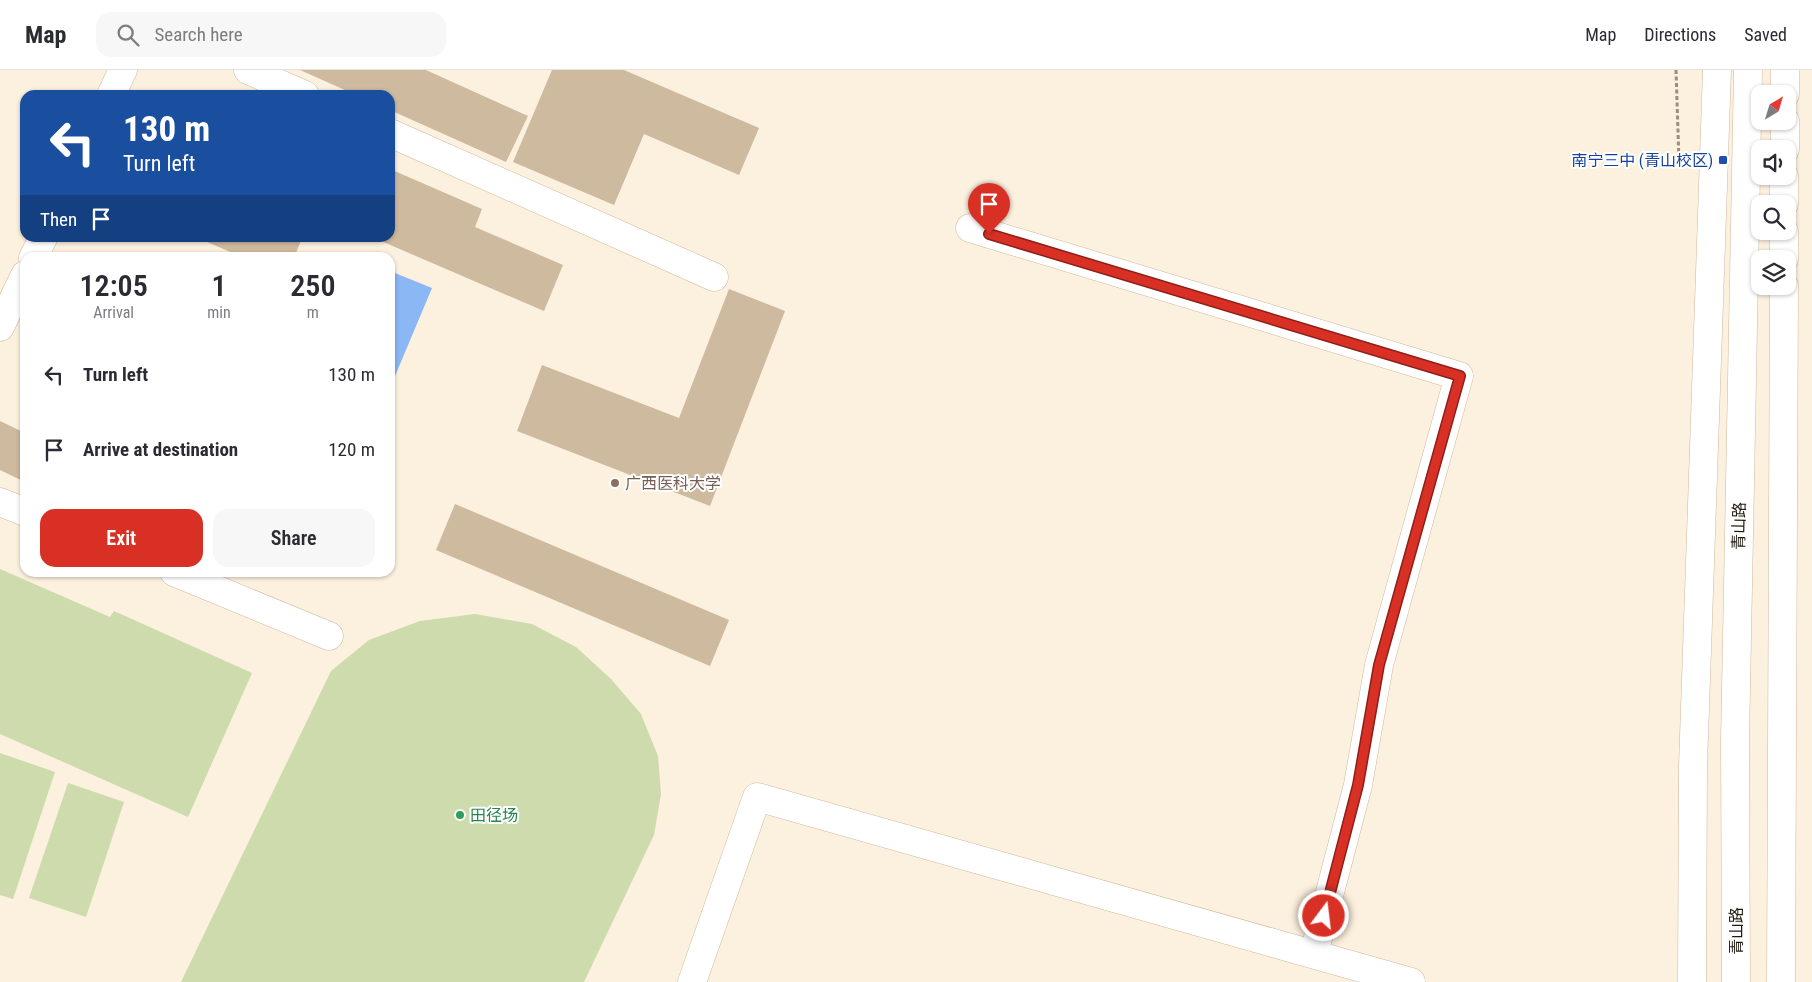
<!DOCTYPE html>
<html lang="en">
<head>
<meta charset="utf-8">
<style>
	:root { --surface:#fff; --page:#f7f7f7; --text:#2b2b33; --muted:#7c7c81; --line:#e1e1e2; --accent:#d93025 }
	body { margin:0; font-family:"Roboto Condensed","Noto Sans SC",sans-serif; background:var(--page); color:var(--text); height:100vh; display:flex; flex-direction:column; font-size:19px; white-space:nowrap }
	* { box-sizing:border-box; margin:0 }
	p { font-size:16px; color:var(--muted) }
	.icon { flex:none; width:28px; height:28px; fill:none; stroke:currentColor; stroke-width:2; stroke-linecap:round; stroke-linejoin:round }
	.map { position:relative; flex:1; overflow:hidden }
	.sheet { position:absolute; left:20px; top:182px; width:375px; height:325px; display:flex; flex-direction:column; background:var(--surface); border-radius:15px; box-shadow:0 1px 4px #0004 }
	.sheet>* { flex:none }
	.guide { position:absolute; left:20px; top:20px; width:375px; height:152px; border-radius:15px; box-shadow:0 1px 4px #0004; background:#1a4fa0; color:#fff; overflow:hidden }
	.needle { width:32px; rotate:38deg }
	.tools { position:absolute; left:1751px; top:15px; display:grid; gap:10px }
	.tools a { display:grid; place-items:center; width:45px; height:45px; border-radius:10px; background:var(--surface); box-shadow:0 1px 4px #0004; font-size:25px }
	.pin { position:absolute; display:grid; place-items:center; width:42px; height:42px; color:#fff; margin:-51px -21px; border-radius:50% 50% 50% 0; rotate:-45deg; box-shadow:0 0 5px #0007 }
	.pin .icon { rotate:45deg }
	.me { position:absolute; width:55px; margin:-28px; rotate:15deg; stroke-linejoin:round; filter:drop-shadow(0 0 4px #0008) }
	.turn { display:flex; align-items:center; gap:18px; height:105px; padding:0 20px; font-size:22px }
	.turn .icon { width:65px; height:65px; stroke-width:2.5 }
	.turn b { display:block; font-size:35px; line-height:42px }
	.then { display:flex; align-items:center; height:48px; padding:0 20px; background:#0003; gap:10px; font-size:19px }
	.eta { display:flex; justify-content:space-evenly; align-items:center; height:85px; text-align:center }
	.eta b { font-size:30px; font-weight:600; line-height:35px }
	.button { display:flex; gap:10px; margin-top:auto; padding:10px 20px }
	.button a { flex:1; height:58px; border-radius:15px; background:var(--accent); color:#fff; font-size:20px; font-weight:600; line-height:58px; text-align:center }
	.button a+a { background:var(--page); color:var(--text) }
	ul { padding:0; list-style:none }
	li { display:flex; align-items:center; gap:15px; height:75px; padding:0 20px }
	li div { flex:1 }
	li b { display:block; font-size:19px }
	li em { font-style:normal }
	header { display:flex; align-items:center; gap:30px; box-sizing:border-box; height:70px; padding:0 25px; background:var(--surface); border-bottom:1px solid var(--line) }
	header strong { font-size:24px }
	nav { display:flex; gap:28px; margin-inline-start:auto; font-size:18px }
	.search { width:350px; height:45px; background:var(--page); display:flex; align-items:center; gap:12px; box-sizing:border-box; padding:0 18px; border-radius:15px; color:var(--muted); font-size:19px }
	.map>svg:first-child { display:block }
	.green { fill:#cddbad }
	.water { fill:#8bb7f5 }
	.building { fill:#ceba9e }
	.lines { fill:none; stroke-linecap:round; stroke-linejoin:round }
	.minor-casing { stroke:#cdb99d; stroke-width:29 }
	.major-casing { stroke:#cdb99d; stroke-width:29 }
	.path { stroke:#998f80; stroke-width:3; stroke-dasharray:4 2.5; stroke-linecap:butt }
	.minor { stroke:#fff; stroke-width:28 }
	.major { stroke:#fff; stroke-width:28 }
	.route-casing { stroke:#8d1f18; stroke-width:12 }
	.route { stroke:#d93025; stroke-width:9 }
	.transit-dot { fill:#1a4fb4; stroke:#fff; stroke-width:2 }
	.education-dot { fill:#8d6e63; stroke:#fff; stroke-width:2 }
	.leisure-dot { fill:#2e9e5b; stroke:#fff; stroke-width:2 }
	.labels { text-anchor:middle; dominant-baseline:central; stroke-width:4; stroke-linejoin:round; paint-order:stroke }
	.transit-label { font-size:16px; fill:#164399; stroke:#fff; text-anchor:end }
	.education-label { font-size:16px; fill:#785e54; stroke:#fff; text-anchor:start }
	.street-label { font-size:16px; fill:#20190e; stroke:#fff }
	.leisure-label { font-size:16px; fill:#27864d; stroke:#fff; text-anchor:start }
</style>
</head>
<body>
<header>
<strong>Map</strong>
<div class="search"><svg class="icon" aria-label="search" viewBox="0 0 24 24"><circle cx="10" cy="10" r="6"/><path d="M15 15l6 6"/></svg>Search here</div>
<nav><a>Map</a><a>Directions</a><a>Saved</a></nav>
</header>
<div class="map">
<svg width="1812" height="912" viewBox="0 0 1812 912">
	<rect width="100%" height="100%" fill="#fcf0de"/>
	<g class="green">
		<polygon points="0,499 110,547 114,541 252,603 188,747 0,664"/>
		<polygon points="475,544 532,554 576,577 611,609 641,644 658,686 661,724 654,765 584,912 181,912 331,601 369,570 420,551"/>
		<polygon points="0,683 55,702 13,829 0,825"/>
		<polygon points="68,713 124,732 86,847 29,828"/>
	</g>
	<polygon class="water" points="390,201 432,218 390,318"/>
	<g class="building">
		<polygon points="300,0 426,0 528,46 506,92 390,40 390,25 356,25"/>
		<polygon points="552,0 624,0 759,58 739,105 644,64 614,135 513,92"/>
		<polygon points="390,99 482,139 475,157 563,195 544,241 374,168 390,168"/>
		<polygon points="198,168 302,168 294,188 234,188 235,184"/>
		<polygon points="729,219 785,241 710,436 517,361 542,295 679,348"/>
		<polygon points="0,351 25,363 25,412 0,400"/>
		<polygon points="455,434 729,550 710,596 436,480"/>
	</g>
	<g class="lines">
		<g class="minor-casing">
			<g id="minor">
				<polyline points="248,0 305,25"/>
				<polyline points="111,25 123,0"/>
				<polyline points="390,63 714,207"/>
				<polyline points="970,158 1459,306 1379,595 1358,715 1314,883"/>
				<polyline points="33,188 43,168"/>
				<polyline points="0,257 25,205"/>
				<polyline points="0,432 25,442"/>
				<polyline points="174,502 329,566"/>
				<polyline points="692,912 757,727 1411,912"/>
				<polyline points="1692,912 1693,696 1717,0"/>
			</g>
		</g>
		<g class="major-casing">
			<g id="major">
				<polyline points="1785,24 1785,0"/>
				<polyline points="1785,79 1785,51"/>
				<polyline points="1784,134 1784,106"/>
				<polyline points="1784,189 1784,161"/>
				<polyline points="1736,912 1735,671 1748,0"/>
				<polyline points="1781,912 1784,216"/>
			</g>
		</g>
		<polyline class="path" points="1676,0 1679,92"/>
		<use href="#minor" class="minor"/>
		<use href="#major" class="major"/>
	</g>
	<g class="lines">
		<g class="route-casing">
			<polyline id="route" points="989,164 1460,306 1379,595 1358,715 1324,846"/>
		</g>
		<use href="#route" class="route"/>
	</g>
	<rect class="transit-dot" x="1718" y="85" width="10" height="10" rx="2.5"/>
	<circle class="education-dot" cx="615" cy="413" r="5"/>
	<circle class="leisure-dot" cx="460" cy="745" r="5"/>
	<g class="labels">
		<g class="transit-label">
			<text x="1713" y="90">南宁三中 (青山校区)</text>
		</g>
		<g class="education-label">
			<text x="625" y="413">广西医科大学</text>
		</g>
		<g class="street-label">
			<text transform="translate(1739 456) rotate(-89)">青山路</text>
			<text transform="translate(1736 861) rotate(-90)">青山路</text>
		</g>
		<g class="leisure-label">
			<text x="470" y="745">田径场</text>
		</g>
	</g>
</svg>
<div class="tools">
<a><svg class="needle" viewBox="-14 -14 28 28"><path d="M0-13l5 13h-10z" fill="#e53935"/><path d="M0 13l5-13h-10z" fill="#7c7c81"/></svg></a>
<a><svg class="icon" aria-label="sound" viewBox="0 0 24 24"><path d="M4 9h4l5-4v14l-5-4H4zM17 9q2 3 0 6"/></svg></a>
<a><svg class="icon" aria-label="search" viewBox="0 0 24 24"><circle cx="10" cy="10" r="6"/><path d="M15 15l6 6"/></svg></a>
<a><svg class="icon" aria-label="layers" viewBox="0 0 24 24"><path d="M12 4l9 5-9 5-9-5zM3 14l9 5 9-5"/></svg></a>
</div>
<div class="pin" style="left:989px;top:164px;background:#d93025"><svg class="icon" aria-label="arrive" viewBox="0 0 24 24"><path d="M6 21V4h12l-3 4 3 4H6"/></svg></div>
<svg class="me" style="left:1324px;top:846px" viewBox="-20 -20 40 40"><circle r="17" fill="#d93025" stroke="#fff" stroke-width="3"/><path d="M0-11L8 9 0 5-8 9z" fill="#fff"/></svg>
<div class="guide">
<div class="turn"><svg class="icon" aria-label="left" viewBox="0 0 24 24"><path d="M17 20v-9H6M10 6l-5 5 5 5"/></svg><div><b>130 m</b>Turn left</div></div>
<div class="then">Then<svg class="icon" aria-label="arrive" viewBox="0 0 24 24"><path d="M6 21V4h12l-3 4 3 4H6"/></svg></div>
</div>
<section class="sheet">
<div class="eta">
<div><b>12:05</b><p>Arrival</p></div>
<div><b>1</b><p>min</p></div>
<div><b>250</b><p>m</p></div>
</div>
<ul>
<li><svg class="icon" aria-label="left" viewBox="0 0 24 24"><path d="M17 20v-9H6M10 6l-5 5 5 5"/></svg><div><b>Turn left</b></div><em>130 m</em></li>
<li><svg class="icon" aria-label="arrive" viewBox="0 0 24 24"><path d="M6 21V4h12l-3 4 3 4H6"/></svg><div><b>Arrive at destination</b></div><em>120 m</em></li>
</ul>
<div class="button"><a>Exit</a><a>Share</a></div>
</section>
</div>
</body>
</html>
